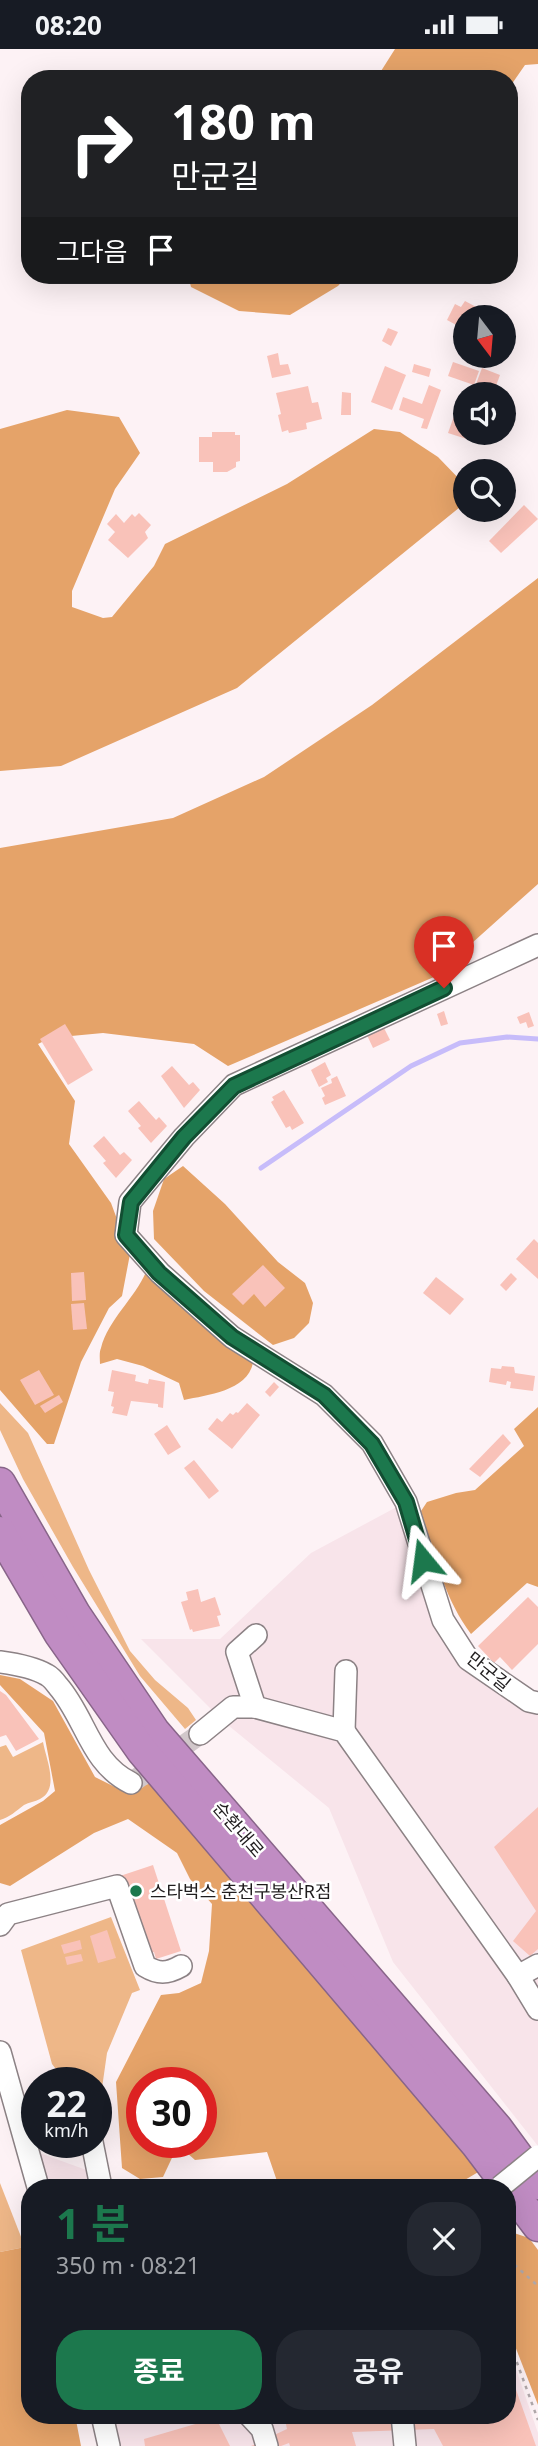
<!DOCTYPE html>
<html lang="ko">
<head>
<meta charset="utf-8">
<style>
	:root { --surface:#171b24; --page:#242831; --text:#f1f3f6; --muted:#9ea1a6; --accent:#1c784d }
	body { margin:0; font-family:"Noto Sans","Noto Sans KR",sans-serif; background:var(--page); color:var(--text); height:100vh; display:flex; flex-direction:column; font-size:26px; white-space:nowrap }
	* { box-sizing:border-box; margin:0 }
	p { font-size:23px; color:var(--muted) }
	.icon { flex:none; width:38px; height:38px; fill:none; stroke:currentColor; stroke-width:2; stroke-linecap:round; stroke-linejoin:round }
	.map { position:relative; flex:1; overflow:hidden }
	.details { position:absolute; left:21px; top:2130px; width:495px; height:245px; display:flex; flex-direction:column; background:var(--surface); border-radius:28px; box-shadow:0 7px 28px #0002 }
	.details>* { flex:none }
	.banner { position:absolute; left:21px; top:21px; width:497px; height:214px; border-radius:28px; box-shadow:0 7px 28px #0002; background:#202124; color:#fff; overflow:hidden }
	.needle { width:46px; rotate:164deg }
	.fabs { position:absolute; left:453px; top:256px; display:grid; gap:14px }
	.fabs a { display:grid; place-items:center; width:63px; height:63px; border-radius:50%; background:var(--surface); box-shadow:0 7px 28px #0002; font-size:35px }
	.speed { position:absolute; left:21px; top:2018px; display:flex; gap:14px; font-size:35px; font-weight:700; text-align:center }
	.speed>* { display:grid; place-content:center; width:91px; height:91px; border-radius:50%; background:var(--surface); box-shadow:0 7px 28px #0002; line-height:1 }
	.speed small { font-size:18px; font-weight:400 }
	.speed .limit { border:10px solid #d22; background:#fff; color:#111 }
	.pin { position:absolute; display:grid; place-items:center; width:60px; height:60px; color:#fff; margin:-72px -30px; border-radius:50% 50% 50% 0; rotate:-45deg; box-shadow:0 0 7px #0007 }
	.pin .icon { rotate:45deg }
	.me { position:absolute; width:77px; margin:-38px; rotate:344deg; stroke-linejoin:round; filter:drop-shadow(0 0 5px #0008) }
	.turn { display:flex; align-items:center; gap:24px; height:147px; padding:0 35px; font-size:32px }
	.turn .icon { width:91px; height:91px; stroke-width:2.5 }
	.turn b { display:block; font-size:49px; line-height:60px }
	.then { display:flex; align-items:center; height:66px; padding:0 35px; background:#0003; gap:14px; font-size:26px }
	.round { display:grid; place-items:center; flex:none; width:74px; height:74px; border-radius:28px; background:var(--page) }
	.overview { display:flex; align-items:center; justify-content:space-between; height:119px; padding:0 35px }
	h1 { font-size:42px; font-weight:700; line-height:52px; color:var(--accent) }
	.cta { display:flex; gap:14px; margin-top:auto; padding:14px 35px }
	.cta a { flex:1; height:80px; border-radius:28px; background:var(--accent); color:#fff; font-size:28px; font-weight:700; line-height:80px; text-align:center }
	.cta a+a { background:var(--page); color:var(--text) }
	.status { display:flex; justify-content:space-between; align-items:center; height:49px; padding:0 35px; background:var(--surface); direction:ltr }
	.status svg { height:19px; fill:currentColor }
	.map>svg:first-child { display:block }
	.built { fill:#f8e4ea }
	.green { fill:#eeb788 }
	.forest { fill:#e5a369; fill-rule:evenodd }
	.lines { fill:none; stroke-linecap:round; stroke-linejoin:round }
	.stream { stroke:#c7bcfa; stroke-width:5 }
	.building { fill:#f9c2b9 }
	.minor-tunnel { stroke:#d1c7ca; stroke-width:21; stroke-dasharray:21 10; stroke-linecap:butt }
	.minor-casing { stroke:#8c8285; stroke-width:24 }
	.highway-casing { stroke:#886589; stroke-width:33 }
	.path { stroke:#b0a8aa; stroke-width:2.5; stroke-dasharray:3.5 5; stroke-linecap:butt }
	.minor { stroke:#fff; stroke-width:21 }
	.highway { stroke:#c08cc3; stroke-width:30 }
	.minor-bridge-casing { stroke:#8c8285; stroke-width:24; stroke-linecap:butt }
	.minor-bridge { stroke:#fff; stroke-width:21 }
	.route-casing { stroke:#124e32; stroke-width:18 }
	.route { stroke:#1c784d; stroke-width:12 }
	.poi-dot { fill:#1c784d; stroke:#fff; stroke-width:2.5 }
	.labels { text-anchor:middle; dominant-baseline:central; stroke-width:5; stroke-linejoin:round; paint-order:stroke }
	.street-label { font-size:18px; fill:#201d1e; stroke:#fff }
	.poi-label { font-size:18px; fill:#201d1e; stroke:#fff; text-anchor:start }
</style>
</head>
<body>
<div class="status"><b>08:20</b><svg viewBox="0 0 49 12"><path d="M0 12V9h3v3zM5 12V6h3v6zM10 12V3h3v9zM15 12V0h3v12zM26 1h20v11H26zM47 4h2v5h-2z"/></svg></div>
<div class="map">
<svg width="538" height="2397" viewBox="0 0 538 2397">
	<rect width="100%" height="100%" fill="#fdf2f5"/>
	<g class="built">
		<polygon points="406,1453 468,1610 538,1654 538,2097 393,1913 329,1759 223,1672 141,1590 220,1590 311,1504"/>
		<polygon points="26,2099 133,2138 38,2138"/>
		<polygon points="508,2297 538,2384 538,2397 109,2397 102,2366 508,2366"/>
	</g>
	<g class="green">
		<polygon points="0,1354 28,1384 89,1521 130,1602 155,1631 188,1659 196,1671 185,1680 140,1627 73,1518 23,1430 0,1381"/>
		<path d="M43 1693C46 1710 60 1740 40 1750 35 1753 29 1753 24 1756 16 1762 10 1768 0 1771V1698L6 1696 13 1708Z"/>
		<polygon points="111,1868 140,1941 132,1944 107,2004 99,2060 96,2059 96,2034 66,2033 52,2015 21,1901"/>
		<polygon points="0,2134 25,2198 0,2203"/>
	</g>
	<g class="forest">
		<polygon points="395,0 538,0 538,15 525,16 509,39 509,30 376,30"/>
		<polygon points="188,226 348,226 338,237 290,266 239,262 191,238"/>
		<polygon points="67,361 119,368 140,404 115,440 72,542 72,558 103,569 112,568 154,517 165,495 287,435 374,380 400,383 438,408 465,436 465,454 237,639 61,717 0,722 0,380"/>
		<polygon points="538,529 538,835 434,928 228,1017 194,995 103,984 50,989 38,995 75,1052 69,1095 111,1154 130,1205 122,1247 109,1259 81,1313 54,1395 47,1395 0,1341 0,799 173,769 264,728 372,656"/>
		<polygon points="183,1117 225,1155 278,1213 305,1234 313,1254 309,1274 294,1289 273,1296 204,1242 154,1190 153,1162 164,1130"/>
		<path d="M146 1223 162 1233 198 1273 253 1314C247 1342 207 1346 184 1351L179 1334 143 1317 117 1310 100 1315C100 1310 99 1303 101 1299 108 1271 135 1249 146 1223Z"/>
		<path d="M538 1358V1538L527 1534 471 1585C444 1549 434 1505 421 1462L427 1453 456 1444 475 1441 524 1397 514 1380Z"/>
		<path d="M0 1626 20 1630 53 1652 95 1728 121 1741 153 1734 480 2122 453 2138H276L277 2132 267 2103 195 2111 178 2096 163 2128 140 2130 122 2119 116 2033 161 1946 179 1944 201 1934 209 1902 212 1855 190 1830 177 1804 128 1770 94 1784 10 1837 0 1834V1776L43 1752 55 1742 44 1684 0 1636ZM142 2034H201V2093H142Z"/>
		<polygon points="508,2182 529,2189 538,2201 538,2356 508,2279"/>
		<polygon points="25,2198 30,2209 30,2366 75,2366 81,2397 0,2397 0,2203"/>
	</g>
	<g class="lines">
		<polyline class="stream" points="261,1119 411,1017 460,994 507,988 538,990"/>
	</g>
	<g class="building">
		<polygon points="465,252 495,268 466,268 466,286 458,282 460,278 447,271 455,255 461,258"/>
		<polygon points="388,279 398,283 391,297 382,292"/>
		<polygon points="278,304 280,316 288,315 291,325 272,329 267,307"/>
		<polygon points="453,313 479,322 474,336 448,327"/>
		<polygon points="414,315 431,320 429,328 412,323"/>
		<polygon points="385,317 406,326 392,361 371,353"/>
		<polygon points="482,319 500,326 494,342 476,335"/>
		<polygon points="429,336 441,341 427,380 421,379 424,370 399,361 403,348 422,355"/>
		<polygon points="308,337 312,354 318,353 322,370 306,374 307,380 289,384 288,381 282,383 278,366 281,365 276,344"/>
		<polygon points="342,343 351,344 351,366 341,366"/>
		<polygon points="459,353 466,355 466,383 486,383 482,395 448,384"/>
		<polygon points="212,383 235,383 235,386 240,386 240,412 236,413 236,418 227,423 213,423 213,413 199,413 199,388 212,388"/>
		<polygon points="524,456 538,470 501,504 489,492"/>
		<polygon points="139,464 151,476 145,483 148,489 128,509 108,491 115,483 107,475 116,465 124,474 132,465 135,468"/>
		<polygon points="444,962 448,975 441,977 437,965"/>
		<polygon points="529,963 534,977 528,979 526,973 520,975 517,968"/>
		<polygon points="65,975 93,1021 68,1036 40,990"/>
		<polygon points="383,977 390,991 373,999 366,984"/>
		<polygon points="325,1013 331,1026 326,1029 328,1033 319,1038 311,1021"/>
		<polygon points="172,1017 189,1036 193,1033 200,1041 184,1059 161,1027"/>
		<polygon points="337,1027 346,1047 325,1056 322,1049 325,1047 321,1039 332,1034 331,1030"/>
		<polygon points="284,1041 304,1074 292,1081 290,1077 286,1079 271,1053 274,1051 272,1048"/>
		<polygon points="139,1052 156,1071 159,1068 167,1077 151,1094 138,1079 141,1077 128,1062"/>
		<polygon points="104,1087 120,1106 124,1103 132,1111 116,1129 103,1114 106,1112 93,1097"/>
		<polygon points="534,1190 538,1194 538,1230 516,1210"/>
		<polygon points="263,1216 285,1239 265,1258 254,1245 243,1256 232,1245"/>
		<polygon points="84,1223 86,1251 72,1252 71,1224"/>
		<polygon points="511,1224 517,1230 506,1242 500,1236"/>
		<polygon points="436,1228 464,1250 450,1266 423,1244"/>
		<polygon points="84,1254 87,1280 73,1281 71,1255"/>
		<polygon points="502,1317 514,1318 515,1324 535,1327 533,1342 510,1339 511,1333 507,1332 506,1336 489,1333 491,1319 501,1320"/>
		<polygon points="39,1321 54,1346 35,1356 20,1331"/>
		<polygon points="112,1321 136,1326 135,1332 148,1335 149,1330 165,1333 163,1359 158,1358 158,1355 131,1352 127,1367 112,1364 114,1358 111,1357 114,1343 108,1342"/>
		<polygon points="274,1333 279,1338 270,1348 265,1343"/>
		<polygon points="59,1346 63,1353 45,1364 40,1357"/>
		<polygon points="247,1354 260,1366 232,1400 208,1380 217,1369 222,1373 230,1364 233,1366 236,1363 238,1364"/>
		<polygon points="167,1376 181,1398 168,1406 154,1385"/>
		<polygon points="503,1385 511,1394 480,1428 469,1420"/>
		<polygon points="194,1411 219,1442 209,1450 184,1419"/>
		<polygon points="198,1540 201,1553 215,1548 221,1566 217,1567 220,1577 193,1583 192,1580 190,1581 181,1553 188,1551 186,1543"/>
		<polygon points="528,1548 538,1558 538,1595 512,1621 500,1608 494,1614 478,1597"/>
		<polygon points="0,1642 6,1646 39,1690 16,1702 6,1686 0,1688"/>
		<polygon points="538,1758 538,1900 530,1907 513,1892 536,1862 494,1798"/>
		<polygon points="153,1816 181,1902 156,1910 154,1903 146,1906 120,1827"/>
		<polygon points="107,1881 116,1909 98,1914 90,1887"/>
		<polygon points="80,1891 82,1900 64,1905 61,1896"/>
		<polygon points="81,1905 83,1912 67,1916 65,1908"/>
		<polygon points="508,2318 536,2397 443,2397 434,2380 352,2383 356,2397 290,2397 289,2394 281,2397 251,2397 287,2380 284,2366 349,2366 349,2369 508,2366"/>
		<polygon points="216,2369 230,2397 145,2397 144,2390"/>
	</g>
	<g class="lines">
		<polyline class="minor-tunnel" points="131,1734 200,1685"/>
		<g class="minor-casing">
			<g id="minor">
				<polyline points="538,896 234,1036 184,1088 130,1153 126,1186 160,1224 232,1288 324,1346 372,1394 406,1453 443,1571 468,1610 529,1652 538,1654"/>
				<polyline points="256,1586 237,1603 255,1658 344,1682 518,1927"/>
				<path d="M0 1613C15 1615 33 1618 47 1626 51 1628 55 1633 58 1637 86 1669 90 1714 131 1734"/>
				<polyline points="344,1682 346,1622"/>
				<polyline points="200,1685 233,1658 255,1658"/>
				<path d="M0 1876 8 1865 117 1837 145 1917C158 1925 167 1925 181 1917"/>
				<polyline points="538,1916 518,1927 538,1960"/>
				<polyline points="0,2003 38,2138"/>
				<polyline points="92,2093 101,2138"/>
				<polyline points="102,2366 109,2397"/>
				<polyline points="249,2366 262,2380 267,2397"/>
				<polyline points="402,2366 405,2397"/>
			</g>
		</g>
		<g class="highway-casing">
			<g id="highway">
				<polyline points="0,1434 75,1565 154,1682 497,2079 538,2135"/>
				<polyline points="0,1483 59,1584 142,1702 476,2095 538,2177"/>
			</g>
		</g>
		<g class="path">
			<polyline points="508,2210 538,2237"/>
			<polyline points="508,2289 538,2371"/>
		</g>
		<use href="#minor" class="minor"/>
		<use href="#highway" class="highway"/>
		<g class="minor-bridge-casing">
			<polyline id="minor-bridge" points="500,2138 538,2107"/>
		</g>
		<use href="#minor-bridge" class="minor-bridge"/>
	</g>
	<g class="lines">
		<g class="route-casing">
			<polyline id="route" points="423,1511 406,1453 372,1395 324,1346 232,1288 159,1224 126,1186 131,1153 184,1088 234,1037 444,939"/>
		</g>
		<use href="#route" class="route"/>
	</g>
	<circle class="poi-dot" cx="136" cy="1842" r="7"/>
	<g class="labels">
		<g class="street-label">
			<text transform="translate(489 1622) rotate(39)">만군길</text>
			<text transform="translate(239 1780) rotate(49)">순환대로</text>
		</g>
		<g class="poi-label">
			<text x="150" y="1842">스타벅스 춘천구봉산R점</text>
		</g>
	</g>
</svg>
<div class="fabs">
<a><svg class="needle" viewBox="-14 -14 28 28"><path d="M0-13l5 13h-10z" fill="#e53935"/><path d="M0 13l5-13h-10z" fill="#9ea1a6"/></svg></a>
<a><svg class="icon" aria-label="sound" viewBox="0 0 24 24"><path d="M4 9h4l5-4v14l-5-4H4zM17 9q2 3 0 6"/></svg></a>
<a><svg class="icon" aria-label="search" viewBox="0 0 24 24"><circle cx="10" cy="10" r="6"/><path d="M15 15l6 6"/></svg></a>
</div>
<div class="speed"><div>22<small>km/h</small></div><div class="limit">30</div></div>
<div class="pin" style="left:444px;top:939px;background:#d93025"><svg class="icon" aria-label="arrive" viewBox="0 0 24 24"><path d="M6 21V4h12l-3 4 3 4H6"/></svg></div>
<svg class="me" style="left:423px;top:1511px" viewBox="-20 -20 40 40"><path d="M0-17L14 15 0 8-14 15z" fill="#1c784d" stroke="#fff" stroke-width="4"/></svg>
<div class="banner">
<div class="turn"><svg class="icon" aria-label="right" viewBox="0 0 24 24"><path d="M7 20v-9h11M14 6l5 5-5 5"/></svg><div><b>180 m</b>만군길</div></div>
<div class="then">그다음<svg class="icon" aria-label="arrive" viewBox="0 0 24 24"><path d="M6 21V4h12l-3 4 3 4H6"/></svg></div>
</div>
<section class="details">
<div class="overview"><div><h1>1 분</h1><p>350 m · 08:21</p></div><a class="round"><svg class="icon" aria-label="close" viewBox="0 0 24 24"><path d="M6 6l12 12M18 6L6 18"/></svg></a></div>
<div class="cta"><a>종료</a><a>공유</a></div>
</section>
</div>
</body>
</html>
